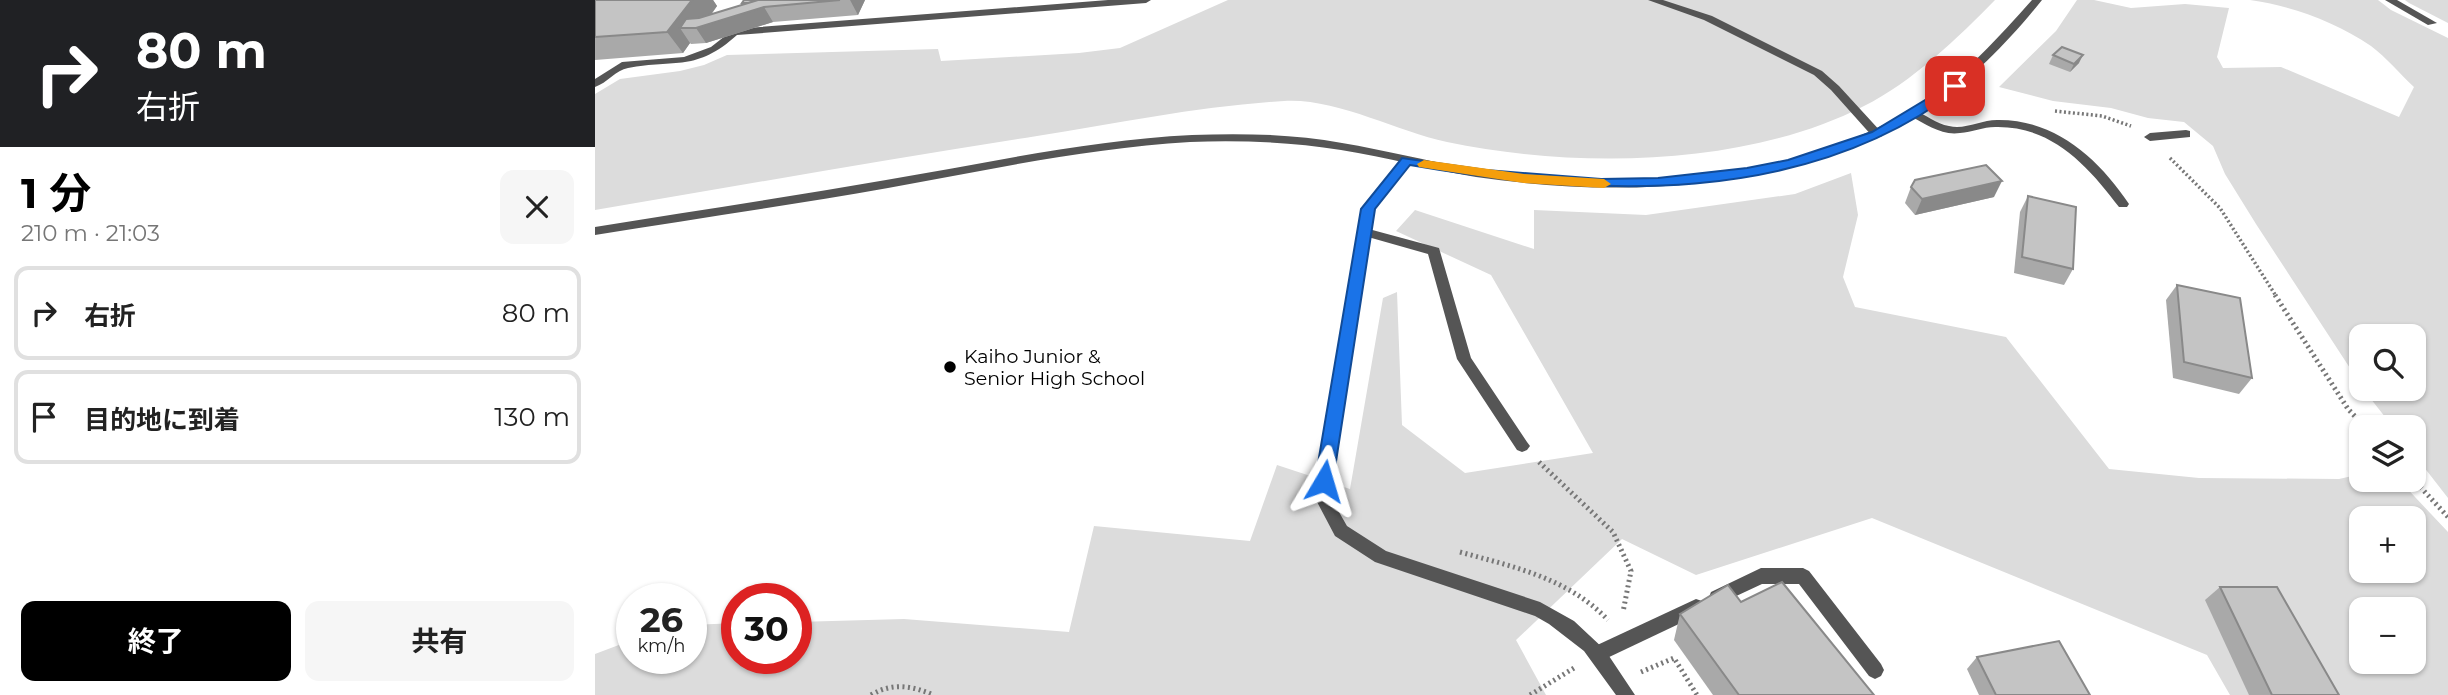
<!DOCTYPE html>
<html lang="ja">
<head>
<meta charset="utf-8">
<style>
	:root { --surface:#fff; --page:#f6f6f6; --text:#222; --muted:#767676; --line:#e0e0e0; --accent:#000 }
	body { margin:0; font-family:Montserrat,"Noto Sans JP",sans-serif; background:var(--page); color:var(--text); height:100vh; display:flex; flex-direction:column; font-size:26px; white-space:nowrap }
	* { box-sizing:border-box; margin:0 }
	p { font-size:23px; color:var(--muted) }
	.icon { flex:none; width:38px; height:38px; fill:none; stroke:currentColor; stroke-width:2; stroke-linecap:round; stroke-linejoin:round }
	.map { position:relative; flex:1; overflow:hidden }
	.sheet { display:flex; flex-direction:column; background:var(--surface); width:595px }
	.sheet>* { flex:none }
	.guide { background:#202124; color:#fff; overflow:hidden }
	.buttons { position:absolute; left:1754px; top:324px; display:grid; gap:14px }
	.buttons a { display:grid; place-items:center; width:77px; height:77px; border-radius:14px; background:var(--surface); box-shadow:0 2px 5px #0004; font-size:35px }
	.speed { position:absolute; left:21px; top:583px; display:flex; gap:14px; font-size:35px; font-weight:700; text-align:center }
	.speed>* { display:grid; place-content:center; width:91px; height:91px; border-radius:50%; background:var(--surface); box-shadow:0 2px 5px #0004; line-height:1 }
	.speed small { font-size:18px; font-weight:400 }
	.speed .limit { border:10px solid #d22; background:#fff; color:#111 }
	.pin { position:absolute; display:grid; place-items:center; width:60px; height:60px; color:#fff; margin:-30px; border-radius:14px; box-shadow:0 4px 10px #0006 }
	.me { position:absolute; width:77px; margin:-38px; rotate:7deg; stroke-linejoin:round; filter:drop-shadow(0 0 5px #0008) }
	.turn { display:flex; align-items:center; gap:24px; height:147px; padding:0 21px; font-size:32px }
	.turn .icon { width:91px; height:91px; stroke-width:2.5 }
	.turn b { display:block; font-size:49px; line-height:60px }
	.round { display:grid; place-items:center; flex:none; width:74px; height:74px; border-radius:14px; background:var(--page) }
	.overview { display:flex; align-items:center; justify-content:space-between; height:119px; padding:0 21px }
	h1 { font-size:42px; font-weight:700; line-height:52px; color:var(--accent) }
	.cta { display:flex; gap:14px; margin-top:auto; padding:14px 21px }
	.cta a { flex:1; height:80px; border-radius:14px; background:var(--accent); color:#fff; font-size:28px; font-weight:700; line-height:80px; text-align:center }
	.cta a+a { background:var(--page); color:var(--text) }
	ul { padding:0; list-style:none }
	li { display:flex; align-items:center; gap:21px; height:94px; margin:0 14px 10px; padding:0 7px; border:4px solid var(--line); border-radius:14px }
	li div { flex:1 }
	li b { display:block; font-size:26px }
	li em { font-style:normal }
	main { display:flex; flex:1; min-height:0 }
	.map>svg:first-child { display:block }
	.green { fill:#dcdcdc; fill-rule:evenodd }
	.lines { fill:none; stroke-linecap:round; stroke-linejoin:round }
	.path-far1 { stroke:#777; stroke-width:3.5; stroke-dasharray:2 2.5; stroke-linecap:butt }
	.path { stroke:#777; stroke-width:5; stroke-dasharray:2 3.5; stroke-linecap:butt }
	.service { fill:#555; fill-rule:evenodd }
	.minor { fill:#555; fill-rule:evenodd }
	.tertiary { fill:#555; fill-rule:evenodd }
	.wall { fill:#a9a9a9 }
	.shaded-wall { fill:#898989 }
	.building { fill:#c4c4c4; stroke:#898989; stroke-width:2 }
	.route { fill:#1a73e8; stroke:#114b97; stroke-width:2 }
	.slow { fill:#f59e0b }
	.poi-dot { fill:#000; stroke:#fff; stroke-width:2.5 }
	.labels { text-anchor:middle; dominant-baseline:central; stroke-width:7; stroke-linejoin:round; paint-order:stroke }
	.poi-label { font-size:19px; fill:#000; stroke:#fff; text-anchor:start }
</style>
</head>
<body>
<main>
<section class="sheet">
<div class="guide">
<div class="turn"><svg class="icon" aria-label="right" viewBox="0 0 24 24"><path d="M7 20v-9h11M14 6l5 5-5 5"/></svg><div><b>80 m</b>右折</div></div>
</div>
<div class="overview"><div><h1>1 分</h1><p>210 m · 21:03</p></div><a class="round"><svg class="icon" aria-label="close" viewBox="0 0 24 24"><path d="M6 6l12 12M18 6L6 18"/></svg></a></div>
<ul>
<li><svg class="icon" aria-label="right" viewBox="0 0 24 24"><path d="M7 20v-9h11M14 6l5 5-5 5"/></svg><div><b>右折</b></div><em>80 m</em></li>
<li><svg class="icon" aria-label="arrive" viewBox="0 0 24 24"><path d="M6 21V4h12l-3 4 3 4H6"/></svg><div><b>目的地に到着</b></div><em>130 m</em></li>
</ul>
<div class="cta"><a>終了</a><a>共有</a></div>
</section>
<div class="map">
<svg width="1853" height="695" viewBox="0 0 1853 695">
	<rect width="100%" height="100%" fill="#fff"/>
	<g class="green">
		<path d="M633 0H1400C1364 37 1316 83 1269 106 1150 167 981 169 852 142 800 131 742 98 689 101 606 106 524 123 442 136 294 159 147 185 0 210V94L25 79 85 71 109 65 132 55 343 49 346 61 484 53 525 48Z"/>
		<path d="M1482 0H1499L1536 8 1590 4 1634 8 1622 57 1628 68 1686 67 1804 117 1819 87C1805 74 1791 57 1776 46 1741 22 1697 6 1655 0H1783L1796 10 1853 38V498L1818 453V427H1798L1768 389 1818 388V336H1766V385L1661 224 1630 174 1618 146 1589 122 1553 118 1516 108 1458 101 1404 87 1461 31Z"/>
		<polygon points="1810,0 1853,0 1853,23 1814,3"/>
		<path d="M1256 173 1263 215 1248 277 1260 307 1411 337 1514 469 1604 478 1744 479 1766 474V480H1804L1853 532V695H1635L1612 655 1277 518 1101 575 1027 539 921 640 951 695H0V654L37 640V658H96V625L142 623V658H201V622L309 619 474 632 499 526 655 541 682 465 755 489 788 298 802 292 807 425 870 473 998 453 896 275 801 231 820 210 939 249V210L1051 215 1200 194ZM1766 518H1818V570H1766ZM1766 609H1818V662H1766Z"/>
	</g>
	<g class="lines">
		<g class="path-far1">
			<polyline points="1460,111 1507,116 1536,126"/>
			<polyline points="1575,158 1625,208 1681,296"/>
		</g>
		<g class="path">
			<polyline points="1680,295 1753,409 1770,427"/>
			<polyline points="944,462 1018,532 1036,571 1028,612"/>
			<polyline points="1818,479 1853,517"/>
			<path d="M865 552C919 567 973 578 1013 620"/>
			<polyline points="1046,672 1079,658 1102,695"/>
			<path d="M276 695C298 682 317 686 339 695"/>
			<polyline points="935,695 979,668"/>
		</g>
		<g class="service">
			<path d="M513 0H556L551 3 142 35C101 72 81 59 33 68 21 70 12 83 0 87V79L27 62 89 57 116 47 139 29Z"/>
			<polygon points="1053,0 1068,0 1117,16 1227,71 1244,86 1288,134 1286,137 1278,137 1236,90 1219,75 1109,20"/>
			<path d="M1319 111C1331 114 1341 124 1354 126 1370 130 1386 120 1402 120 1460 119 1503 158 1534 204L1532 207H1524C1493 166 1458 127 1403 127 1390 126 1378 132 1365 133 1347 136 1331 124 1315 116L1313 114Z"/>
			<polygon points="770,228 844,248 876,358 932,442 935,446 932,450 927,452 922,450 862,359 833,254 766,235 764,232 766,229"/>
			<polygon points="1166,568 1208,568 1214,571 1286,664 1289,670 1286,676 1280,679 1274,676 1204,584 1167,584 1122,605 1116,602 1114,597 1116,592"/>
			<polygon points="1101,599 1107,601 1110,607 1107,613 1010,659 1004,661 998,659 995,653 998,647"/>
		</g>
		<g class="minor">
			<polygon points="1790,0 1802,0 1842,23 1833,25"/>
			<polygon points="1591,130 1595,131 1595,137 1555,141 1549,137 1555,133"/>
			<polygon points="812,157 818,161 779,210 751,379 736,498 752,526 791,551 945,602 979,621 1010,650 1040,695 1021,695 989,651 954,624 940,616 780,562 740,536 720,498 737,379 767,209 808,158"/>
		</g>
		<path class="tertiary" d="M1437 0H1447C1413 42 1382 74 1338 105 1326 114 1311 120 1298 127 1173 193 1018 197 881 177 836 170 792 157 746 150 696 142 645 140 595 142 493 148 393 170 293 188 196 205 98 219 0 235V227C97 211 194 197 291 180 392 163 494 140 597 135 647 133 698 134 747 143 790 150 831 161 873 168 1019 192 1200 185 1327 103 1371 74 1402 39 1437 0Z"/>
	</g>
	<g class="wall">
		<polygon points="0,0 118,0 122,6 116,15 148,5 147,3 149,0 270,0 263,15 178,22 111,43 96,44 95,43 88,53 0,60"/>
		<polygon points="1458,55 1484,63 1475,72 1454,64"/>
		<polygon points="1316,187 1399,197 1320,215 1310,203"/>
		<polygon points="1433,196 1478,269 1469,285 1419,273 1425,212"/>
		<polygon points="1582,285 1657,378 1644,394 1578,378 1571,300"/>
		<polygon points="1625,587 1744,695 1654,695 1610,600"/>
		<polygon points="1146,602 1279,695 1118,695 1079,640 1085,614"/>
		<polygon points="1382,657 1495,695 1384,695 1372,669"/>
	</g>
	<g class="shaded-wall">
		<polygon points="97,0 118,0 122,6 108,25 169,7 178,22 111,43 101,28 85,28 95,43 88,53 72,32"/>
		<polygon points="255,0 270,0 263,15"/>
		<polygon points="1488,55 1484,63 1475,72 1479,64"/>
		<polygon points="1407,181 1399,197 1320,215 1327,199"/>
	</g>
	<g class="building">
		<polygon points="0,0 97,0 72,32 0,37"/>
		<polygon points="149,0 163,0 154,3 147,3"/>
		<polygon points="163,0 245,0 169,7 101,28 85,28 91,19 104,18"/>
		<polygon points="1467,47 1488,55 1479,64 1458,55"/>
		<polygon points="1391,165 1407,181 1327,199 1316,187 1320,180"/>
		<polygon points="1433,196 1481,207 1478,269 1427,257"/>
		<polygon points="1582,285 1645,298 1657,378 1589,362"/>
		<polygon points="1187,582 1279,695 1144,695 1085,614 1133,585 1146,602"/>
		<polygon points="1625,587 1682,587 1744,695 1677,695"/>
		<polygon points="1464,641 1495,695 1401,695 1382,657"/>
	</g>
	<path class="route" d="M1360 82 1365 83V88C1209 208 998 197 815 165L780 209 738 481 735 487 729 489 723 487 720 481 766 209 807 158 891 170 1006 179 1063 178 1152 168 1193 160 1277 132Z"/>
	<polygon class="slow" points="829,160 929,174 1009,179 1016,184 1009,188 929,183 824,167 822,164"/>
	<circle class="poi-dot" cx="355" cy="367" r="7"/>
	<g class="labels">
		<g class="poi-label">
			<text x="369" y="356">Kaiho Junior &amp;<tspan x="369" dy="22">Senior High School</tspan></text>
		</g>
	</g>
</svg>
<div class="buttons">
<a><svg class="icon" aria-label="search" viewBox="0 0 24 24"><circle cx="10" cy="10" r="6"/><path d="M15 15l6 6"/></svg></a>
<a><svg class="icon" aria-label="layers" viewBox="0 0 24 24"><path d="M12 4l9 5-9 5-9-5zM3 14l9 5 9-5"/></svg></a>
<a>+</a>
<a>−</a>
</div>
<div class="speed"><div>26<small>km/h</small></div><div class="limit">30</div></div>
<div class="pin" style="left:1360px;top:86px;background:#d93025"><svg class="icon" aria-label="arrive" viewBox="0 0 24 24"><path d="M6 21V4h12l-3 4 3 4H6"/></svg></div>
<svg class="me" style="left:729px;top:481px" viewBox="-20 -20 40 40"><path d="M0-17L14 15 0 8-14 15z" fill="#1a73e8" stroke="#fff" stroke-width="4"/></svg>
</div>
</main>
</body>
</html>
